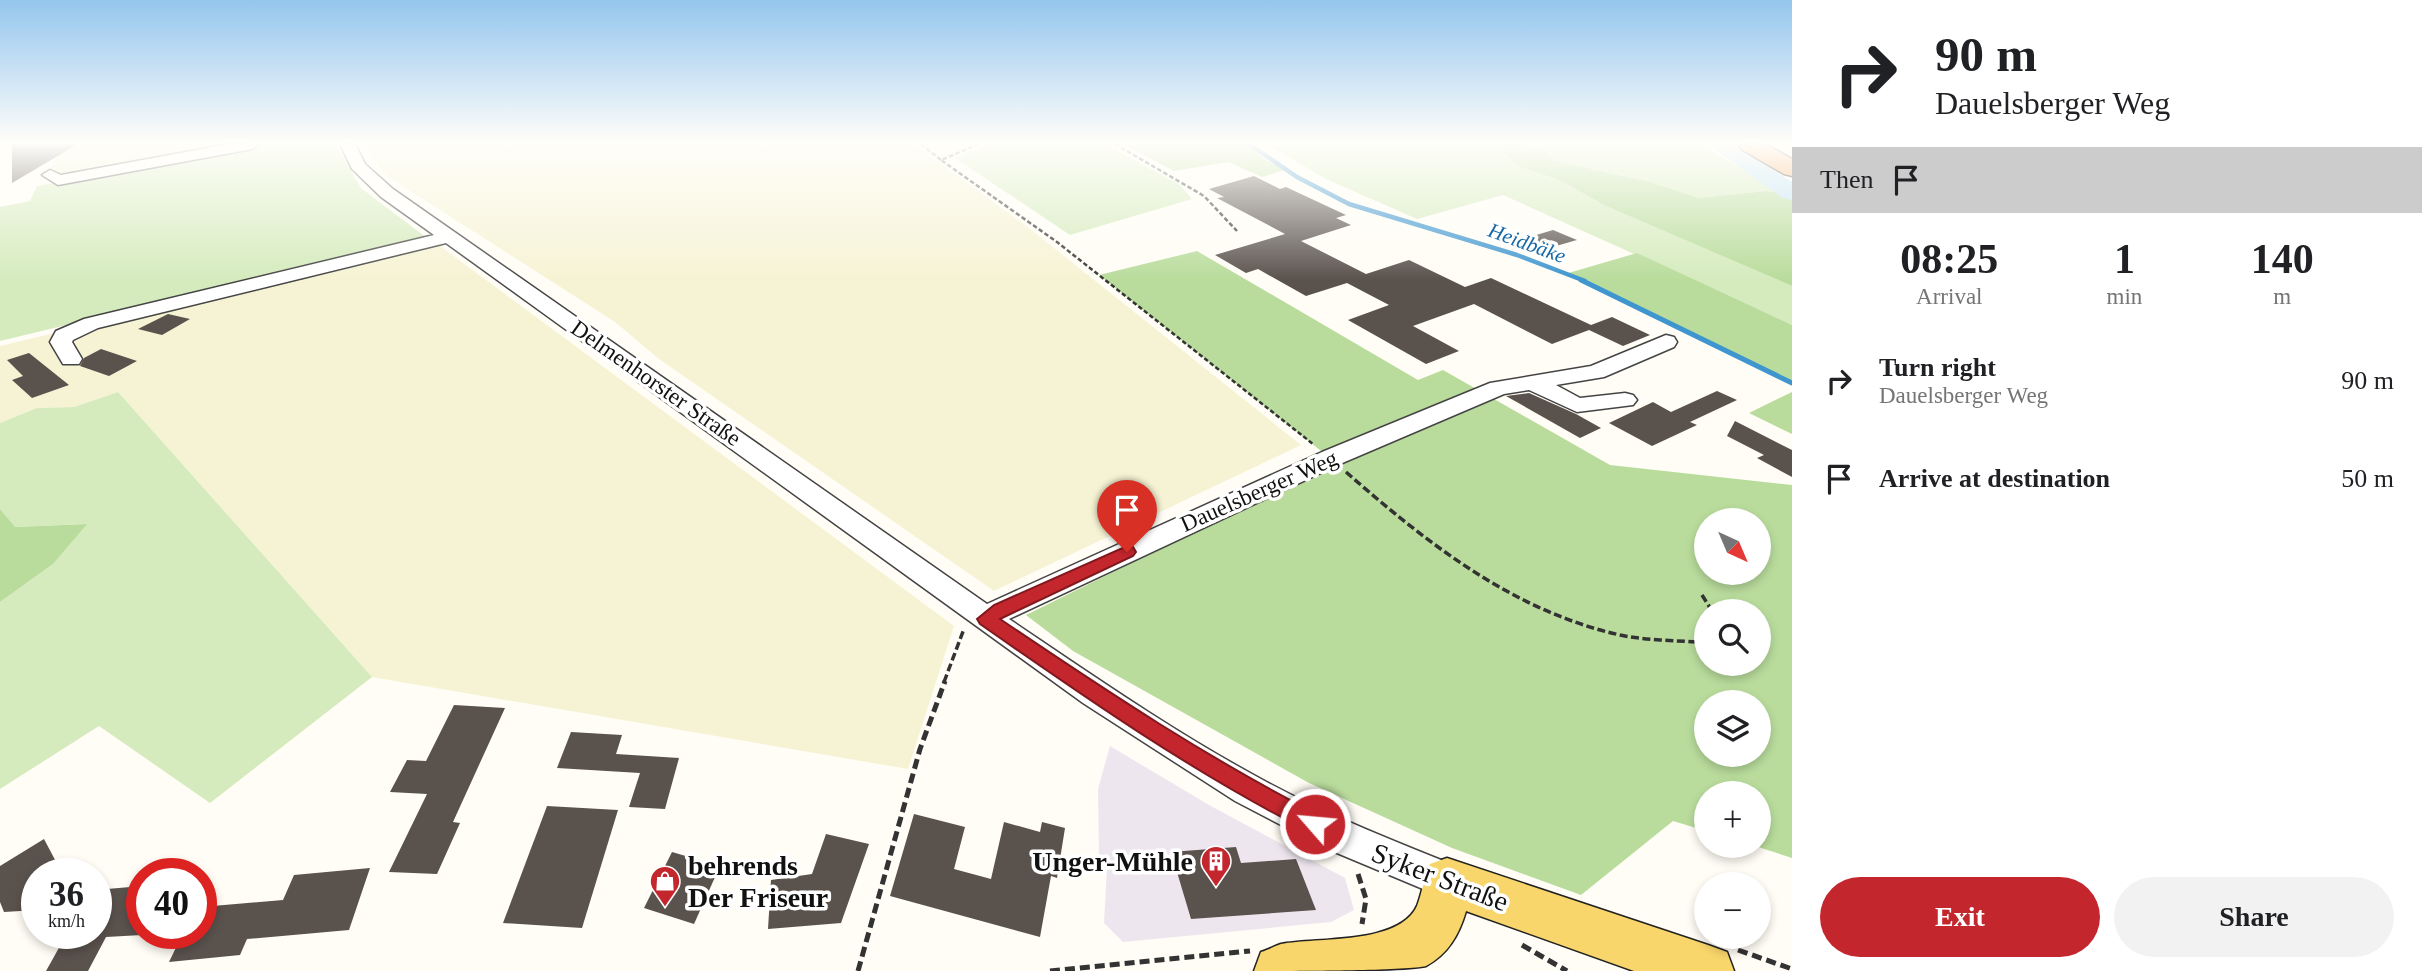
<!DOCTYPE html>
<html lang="en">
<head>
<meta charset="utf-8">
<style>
	:root { --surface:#fff; --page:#f2f2f2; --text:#202124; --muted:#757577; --accent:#c4262e }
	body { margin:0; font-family:"Times New Roman",serif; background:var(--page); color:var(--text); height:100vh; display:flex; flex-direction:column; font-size:26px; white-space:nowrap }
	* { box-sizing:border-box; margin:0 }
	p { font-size:23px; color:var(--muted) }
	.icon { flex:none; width:38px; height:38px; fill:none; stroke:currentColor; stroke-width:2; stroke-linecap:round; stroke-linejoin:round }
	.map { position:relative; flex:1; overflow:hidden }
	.side { display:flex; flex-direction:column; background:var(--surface); width:630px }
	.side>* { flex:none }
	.hud { background:#fff; color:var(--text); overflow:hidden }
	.needle { width:46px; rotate:136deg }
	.buttons { position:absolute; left:1694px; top:508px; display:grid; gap:14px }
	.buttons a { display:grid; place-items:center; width:77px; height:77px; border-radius:50%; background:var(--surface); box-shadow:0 4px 10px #0003; font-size:35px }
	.speed { position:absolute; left:21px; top:858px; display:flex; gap:14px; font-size:35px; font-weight:700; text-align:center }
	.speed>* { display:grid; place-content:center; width:91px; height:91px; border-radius:50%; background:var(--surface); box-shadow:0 4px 10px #0003; line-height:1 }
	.speed small { font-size:18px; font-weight:400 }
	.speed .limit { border:10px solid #d22; background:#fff; color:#111 }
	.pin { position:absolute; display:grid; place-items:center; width:60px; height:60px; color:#fff; margin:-72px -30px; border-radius:50% 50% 50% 0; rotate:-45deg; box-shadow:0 0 7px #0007 }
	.pin .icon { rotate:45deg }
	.me { position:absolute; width:77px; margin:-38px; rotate:297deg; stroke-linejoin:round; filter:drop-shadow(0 0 5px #0008) }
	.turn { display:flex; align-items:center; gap:24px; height:147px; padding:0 28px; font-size:32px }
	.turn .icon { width:91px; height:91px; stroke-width:2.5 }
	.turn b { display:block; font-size:49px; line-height:60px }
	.then { display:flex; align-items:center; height:66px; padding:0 28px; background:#0003; gap:14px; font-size:26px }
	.eta { display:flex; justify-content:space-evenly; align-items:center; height:119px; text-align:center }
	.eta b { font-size:42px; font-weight:700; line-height:49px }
	.action { display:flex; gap:14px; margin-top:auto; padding:14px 28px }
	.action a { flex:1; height:80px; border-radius:42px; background:var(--accent); color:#fff; font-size:28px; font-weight:700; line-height:80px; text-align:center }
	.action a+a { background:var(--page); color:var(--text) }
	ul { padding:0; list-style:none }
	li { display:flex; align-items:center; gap:21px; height:98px; padding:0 28px }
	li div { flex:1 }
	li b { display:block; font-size:26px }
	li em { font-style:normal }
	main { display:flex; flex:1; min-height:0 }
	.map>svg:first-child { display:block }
	.industrial { fill:#eee6ef }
	.farmland { fill:#f6f3d4 }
	.green { fill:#d5ebbd }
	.forest { fill:#b9dc9c; fill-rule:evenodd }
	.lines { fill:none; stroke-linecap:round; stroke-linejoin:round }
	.stream-far1 { stroke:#3f96cf; stroke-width:4.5 }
	.stream { stroke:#3f96cf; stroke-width:5 }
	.river { fill:#b9e0f7; fill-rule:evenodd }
	.building { fill:#5a524d }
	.minor-casing { stroke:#444; stroke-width:3 }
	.major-casing { stroke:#222; stroke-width:3 }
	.highway-casing { stroke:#222; stroke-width:3 }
	.path-far2 { stroke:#333; stroke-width:2.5; stroke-dasharray:4.5 2.5; stroke-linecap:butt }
	.path-far1 { stroke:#333; stroke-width:3.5; stroke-dasharray:8 3.5; stroke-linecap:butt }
	.path { stroke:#333; stroke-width:5; stroke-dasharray:10 5; stroke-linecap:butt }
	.minor { fill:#fff; fill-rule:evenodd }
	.major { fill:#f9d66b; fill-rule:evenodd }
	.highway { fill:#f5a25d; fill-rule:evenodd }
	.route { fill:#c4262e; stroke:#7f191e; stroke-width:2 }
	.labels { text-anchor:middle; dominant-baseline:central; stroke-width:7; stroke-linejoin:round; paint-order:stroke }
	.far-water-label { font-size:21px; font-style:italic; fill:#1768a6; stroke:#fff }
	.street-label { font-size:23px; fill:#111; stroke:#fff }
	.near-poi-label { font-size:28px; font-weight:bold; fill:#111; stroke:#fff; text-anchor:end }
	.near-street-label { font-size:28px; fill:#111; stroke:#fff }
</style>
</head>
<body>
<main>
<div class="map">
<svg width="1792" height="971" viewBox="0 0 1792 971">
	<rect width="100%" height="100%" fill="#fffdf5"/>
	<polygon class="industrial" points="1110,746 1209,805 1345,878 1354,910 1331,922 1123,942 1104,923 1107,868 1099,859 1098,789"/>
	<g class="farmland">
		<polygon points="51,144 247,144 68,177 47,171 54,163"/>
		<polygon points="365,144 914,144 1029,228 1301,445 994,591 659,359 615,322 395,181 382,172"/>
		<polygon points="436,243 954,626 908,769 372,677 118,392 74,407 37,408 0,423 0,346"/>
	</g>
	<g class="green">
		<polygon points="270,144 335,144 361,188 427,238 0,341 0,207 30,201 37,186"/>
		<polygon points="991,144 1105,144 1180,185 1192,199 1070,235 955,158"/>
		<polygon points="1266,144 1493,144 1520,167 1559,180 1606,206 1792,286 1792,325 1503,195 1417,219 1326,179"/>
		<polygon points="1529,144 1700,144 1783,193 1766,191 1699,198 1650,182 1555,161 1553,156"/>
		<polygon points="118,392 372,677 210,803 99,726 0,789 0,602 53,564 86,524 14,527 0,509 0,423 37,408 74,407"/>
	</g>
	<g class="forest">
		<polygon points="1123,144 1246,144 1267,161 1285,170 1262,177 1228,162 1174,171"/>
		<path d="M1493 144C1514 144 1543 141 1555 161L1650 182 1699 198 1766 191 1792 194V286L1606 206 1559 180 1520 167Z"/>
		<path d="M1197 251 1418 380 1443 370 1610 465 1792 485V858L1752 845H1759V793H1706V831L1673 821 1581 895 1452 848 1309 783 1073 651 1026 615 1332 464 1330 458 1099 275ZM1706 520H1759V572H1706ZM1706 611H1759V663H1706ZM1706 702H1759V754H1706Z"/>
		<polygon points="1637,253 1792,325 1792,383 1602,290 1565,274"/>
		<polygon points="1792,392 1792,434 1749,413"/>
		<polygon points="0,509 15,527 87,524 53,564 0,602"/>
	</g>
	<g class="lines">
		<polyline class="stream-far1" points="1249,144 1297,177 1349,204 1517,255 1585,281"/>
		<polyline class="stream" points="1581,280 1792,383"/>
		<polygon class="river" points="1707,144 1733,144 1792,182 1792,200 1783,198"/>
	</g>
	<g class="building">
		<polygon points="12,144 78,144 12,183"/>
		<polygon points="1254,176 1280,189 1286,187 1346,215 1336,218 1351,225 1301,241 1366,274 1409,260 1465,287 1491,278 1591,325 1612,317 1650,335 1623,346 1589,330 1552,344 1474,304 1413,326 1459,351 1426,364 1348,320 1389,305 1347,283 1306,296 1258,269 1246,273 1215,255 1285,234 1217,198 1224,197 1209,189"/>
		<polygon points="1553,230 1577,240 1549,248 1526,238"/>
		<polygon points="168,314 190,319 162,335 138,329"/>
		<polygon points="101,349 137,361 109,376 80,366 84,358"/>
		<polygon points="29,353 69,385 32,398 12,380 23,376 7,360"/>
		<polygon points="1717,391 1737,400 1690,422 1697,425 1652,446 1609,423 1653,402 1671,412"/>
		<polygon points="1529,393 1576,414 1601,428 1580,438 1506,396"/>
		<polygon points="1735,421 1792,450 1792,477 1757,458 1764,455 1727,436"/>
		<polygon points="454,705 505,708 453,822 460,823 437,874 389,872 427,794 390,792 407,760 426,761"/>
		<polygon points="571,732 622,735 616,754 679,758 665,809 629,807 640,773 557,768"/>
		<polygon points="547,806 618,810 582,928 503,923"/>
		<polygon points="914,814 965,827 954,869 991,879 1004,822 1040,832 1042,822 1065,828 1057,878 1051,876 1040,937 890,896"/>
		<polygon points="826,834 869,844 841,923 768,929 771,880 812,874"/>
		<polygon points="44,839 62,873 37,873 37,910 4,912 0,902 0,866"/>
		<polygon points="1236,847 1241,863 1296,859 1316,910 1191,919 1171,852"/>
		<polygon points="672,852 720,866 694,924 644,908"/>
		<polygon points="370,868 349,930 247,939 240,955 169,962 183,933 201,933 201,907 283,900 294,875"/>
		<polygon points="142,886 142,935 106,937 88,971 46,971 65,937 96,933 96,908 107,889"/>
	</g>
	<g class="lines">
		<g class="minor-casing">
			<g id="minor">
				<polygon points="229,144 260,144 252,149 58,185 42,175 50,170 61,175"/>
				<path d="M340 144H355L365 164 393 189 987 604 1322 452 1490 383 1591 366 1666 335 1674 337 1677 342 1674 347 1604 377 1556 385 1580 398 1625 393 1633 395 1637 400 1633 405 1577 412 1529 390 1504 394 1340 464 1009 619C1092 675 1174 732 1261 779 1325 814 1393 841 1461 868L1466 881 1461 894 1447 899 1325 848 1235 801 1083 703 446 243 98 328 73 340 72 342 82 359 79 364H63L50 342 56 331 84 319 434 235 381 197 352 169Z"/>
			</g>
		</g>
		<g class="major-casing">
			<path id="major" d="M1447 858 1708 945 1727 952 1734 971H1634L1466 911C1459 935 1448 954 1426 966 1405 971 1285 971 1254 971L1261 952C1268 950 1275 946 1281 944 1317 937 1399 945 1417 906 1422 893 1424 878 1430 864Z"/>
		</g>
		<g class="highway-casing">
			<polygon id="highway" points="1738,144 1765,144 1792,159 1792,176 1784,174 1741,149"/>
		</g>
		<g class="path-far2">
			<polyline points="921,144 941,160"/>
			<polyline points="979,144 941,160 1057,242 1313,444"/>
			<polyline points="1115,144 1204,196 1237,231"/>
		</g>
		<g class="path-far1">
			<path d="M1346 472C1427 543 1513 611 1620 635 1648 641 1678 640 1706 643"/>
			<polyline points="1702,595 1712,611"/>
			<polyline points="944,682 964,629"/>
		</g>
		<g class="path">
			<polyline points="1358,874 1366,899 1362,924"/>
			<polyline points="1522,945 1567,971"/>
			<polyline points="1738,950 1792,969"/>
			<polyline points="858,971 920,749 945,681"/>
			<polyline points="1050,971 1250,951"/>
		</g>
		<use href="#minor" class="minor"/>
		<use href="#major" class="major"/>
		<use href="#highway" class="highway"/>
	</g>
	<linearGradient id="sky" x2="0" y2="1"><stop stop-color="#95c6ee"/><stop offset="0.51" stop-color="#fffefa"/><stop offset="1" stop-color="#fffefa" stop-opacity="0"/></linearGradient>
	<rect width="1792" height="280" fill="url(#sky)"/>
	<path class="route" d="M1127 546 1133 547 1136 552 1133 556 1000 619C1105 690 1210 760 1323 817L1327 824 1323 831 1315 834 1308 831C1192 772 1086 698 980 624L977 619 994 605Z"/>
	<defs>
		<g id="building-pin" transform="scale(1.575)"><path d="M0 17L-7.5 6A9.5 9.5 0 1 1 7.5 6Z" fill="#c4262e" stroke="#fff"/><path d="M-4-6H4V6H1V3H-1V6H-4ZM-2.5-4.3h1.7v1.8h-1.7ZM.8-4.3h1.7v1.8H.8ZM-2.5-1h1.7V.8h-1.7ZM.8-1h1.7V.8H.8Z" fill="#fff"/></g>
		<g id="shop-pin" transform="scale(1.575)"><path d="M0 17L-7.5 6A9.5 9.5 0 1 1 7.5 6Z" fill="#c4262e" stroke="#fff"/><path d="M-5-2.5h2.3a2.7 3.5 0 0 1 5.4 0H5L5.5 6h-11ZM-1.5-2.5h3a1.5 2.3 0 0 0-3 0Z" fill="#fff"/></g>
	</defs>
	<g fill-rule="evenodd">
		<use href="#building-pin" x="1216" y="861"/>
		<use href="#shop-pin" x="665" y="881"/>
	</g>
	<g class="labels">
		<g class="far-water-label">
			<text transform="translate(1527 243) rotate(20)">Heidbäke</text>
		</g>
		<g class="street-label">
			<text transform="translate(656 383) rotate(35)">Delmenhorster Straße</text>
			<text transform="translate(1259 491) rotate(-24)">Dauelsberger Weg</text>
		</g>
		<g class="near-poi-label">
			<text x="1193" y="861">Unger-Mühle</text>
			<text x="688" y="865" text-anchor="start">behrends<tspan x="688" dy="32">Der Friseur</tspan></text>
		</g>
		<g class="near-street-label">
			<text transform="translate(1440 877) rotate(21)">Syker Straße</text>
		</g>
	</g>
</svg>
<div class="buttons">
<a><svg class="needle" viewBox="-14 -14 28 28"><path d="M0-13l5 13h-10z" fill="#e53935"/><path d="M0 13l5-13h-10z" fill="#757577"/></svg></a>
<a><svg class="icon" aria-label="search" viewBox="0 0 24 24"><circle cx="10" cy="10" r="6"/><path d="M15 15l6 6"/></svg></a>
<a><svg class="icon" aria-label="layers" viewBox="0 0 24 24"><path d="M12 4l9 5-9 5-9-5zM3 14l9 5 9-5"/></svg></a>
<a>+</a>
<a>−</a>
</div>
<div class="speed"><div>36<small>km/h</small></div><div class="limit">40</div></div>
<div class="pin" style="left:1127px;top:552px;background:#d93025"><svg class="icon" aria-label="arrive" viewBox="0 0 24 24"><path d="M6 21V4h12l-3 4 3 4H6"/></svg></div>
<svg class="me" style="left:1315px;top:824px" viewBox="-20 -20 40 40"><circle r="17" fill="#c4262e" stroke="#fff" stroke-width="3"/><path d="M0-11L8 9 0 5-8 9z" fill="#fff"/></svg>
</div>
<section class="side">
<div class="hud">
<div class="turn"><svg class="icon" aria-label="right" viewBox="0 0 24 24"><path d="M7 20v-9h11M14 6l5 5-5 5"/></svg><div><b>90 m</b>Dauelsberger Weg</div></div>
<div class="then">Then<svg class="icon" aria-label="arrive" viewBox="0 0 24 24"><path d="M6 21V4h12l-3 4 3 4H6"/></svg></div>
</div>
<div class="eta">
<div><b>08:25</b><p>Arrival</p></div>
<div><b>1</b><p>min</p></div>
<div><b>140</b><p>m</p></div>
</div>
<ul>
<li><svg class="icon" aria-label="right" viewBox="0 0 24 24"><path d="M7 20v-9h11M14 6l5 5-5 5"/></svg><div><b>Turn right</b><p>Dauelsberger Weg</p></div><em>90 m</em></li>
<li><svg class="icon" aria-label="arrive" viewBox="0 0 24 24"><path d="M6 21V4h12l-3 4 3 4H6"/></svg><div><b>Arrive at destination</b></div><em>50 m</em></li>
</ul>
<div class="action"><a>Exit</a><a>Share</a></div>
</section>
</main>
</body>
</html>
